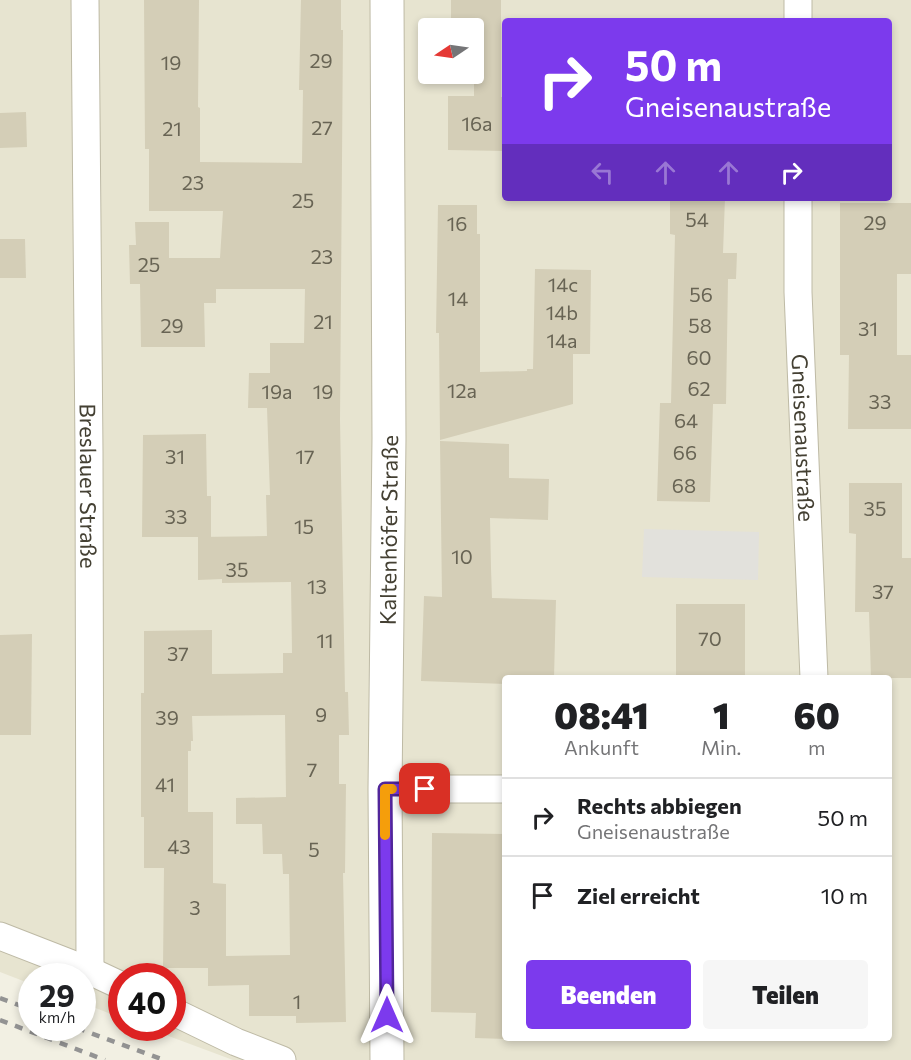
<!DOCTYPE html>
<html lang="de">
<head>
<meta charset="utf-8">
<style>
	:root { --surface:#fff; --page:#f6f6f6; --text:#202124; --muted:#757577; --line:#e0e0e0; --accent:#7c3aed }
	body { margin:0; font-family:Commissioner,sans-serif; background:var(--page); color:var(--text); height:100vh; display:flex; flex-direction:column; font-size:22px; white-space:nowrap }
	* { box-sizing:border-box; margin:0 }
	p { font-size:20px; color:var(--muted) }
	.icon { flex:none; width:33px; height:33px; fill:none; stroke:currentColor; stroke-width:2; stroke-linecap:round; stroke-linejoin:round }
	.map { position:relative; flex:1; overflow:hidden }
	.panel { position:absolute; left:502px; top:675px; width:390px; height:366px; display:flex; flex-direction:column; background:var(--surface); border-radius:6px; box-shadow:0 3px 9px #0003 }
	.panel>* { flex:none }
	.guide { position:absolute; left:502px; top:18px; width:390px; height:183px; border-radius:6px; box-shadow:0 3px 9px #0003; background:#7c3aed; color:#fff; overflow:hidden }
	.needle { width:39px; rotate:257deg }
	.controls { position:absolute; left:418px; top:18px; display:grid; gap:12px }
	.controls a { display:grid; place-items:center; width:66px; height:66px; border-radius:6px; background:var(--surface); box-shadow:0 3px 9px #0003; font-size:30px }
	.speed { position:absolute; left:18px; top:963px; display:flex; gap:12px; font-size:30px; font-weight:700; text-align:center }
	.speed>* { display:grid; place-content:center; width:78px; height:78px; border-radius:50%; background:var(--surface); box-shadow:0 3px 9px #0003; line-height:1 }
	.speed small { font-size:15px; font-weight:400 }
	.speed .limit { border:9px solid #d22; background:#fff; color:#111 }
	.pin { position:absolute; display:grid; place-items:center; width:51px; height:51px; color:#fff; margin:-26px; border-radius:12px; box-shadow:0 3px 9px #0006 }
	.me { position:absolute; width:66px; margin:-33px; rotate:0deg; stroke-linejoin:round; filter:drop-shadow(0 0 4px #0008) }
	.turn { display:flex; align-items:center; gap:21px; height:126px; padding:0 24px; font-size:27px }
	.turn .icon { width:78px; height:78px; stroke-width:2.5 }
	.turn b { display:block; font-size:42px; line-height:51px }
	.lanes { display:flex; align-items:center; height:57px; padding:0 24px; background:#0003; justify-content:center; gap:30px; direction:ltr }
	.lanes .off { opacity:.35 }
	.eta { display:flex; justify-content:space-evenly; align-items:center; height:102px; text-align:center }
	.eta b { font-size:36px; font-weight:800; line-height:42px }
	.action { display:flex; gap:12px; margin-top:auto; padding:12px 24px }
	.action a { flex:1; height:69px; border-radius:6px; background:var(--accent); color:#fff; font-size:24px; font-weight:800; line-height:69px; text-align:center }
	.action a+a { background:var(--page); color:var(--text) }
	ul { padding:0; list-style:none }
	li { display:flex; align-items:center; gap:18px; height:78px; padding:0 24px; border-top:2px solid var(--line) }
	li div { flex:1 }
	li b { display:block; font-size:22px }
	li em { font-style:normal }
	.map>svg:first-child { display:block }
	.residential { fill:#e7e4d0; fill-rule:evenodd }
	.parking { fill:#e2e1dc }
	.building { fill:#d4ceb7; fill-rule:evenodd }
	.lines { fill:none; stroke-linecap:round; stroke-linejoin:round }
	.minor-casing { stroke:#bebaa5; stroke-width:29 }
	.tertiary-casing { stroke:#bebaa5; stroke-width:35 }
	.minor { stroke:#fff; stroke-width:27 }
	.tertiary { stroke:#fff; stroke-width:33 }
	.rail { stroke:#939393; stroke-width:4.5; stroke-dasharray:8 8; stroke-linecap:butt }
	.route-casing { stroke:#51269a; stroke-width:15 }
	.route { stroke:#7c3aed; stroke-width:10 }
	.slow { stroke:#f59e0b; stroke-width:10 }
	.labels { text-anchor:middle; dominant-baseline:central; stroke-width:4.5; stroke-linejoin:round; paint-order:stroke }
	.number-label { font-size:20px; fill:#686454 }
	.street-label { font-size:22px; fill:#444033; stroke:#fff }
</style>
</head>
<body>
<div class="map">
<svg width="911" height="1060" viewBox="0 0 911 1060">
	<rect width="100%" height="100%" fill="#f2f0e3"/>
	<path class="residential" d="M0 0H911V1060H233L147 1028H172V976H122L121 1018 83 1003 82 976H32L31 984 0 972ZM506 21H890V198H506ZM429 28H474V74H429ZM506 678H890V1038H506Z"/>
	<polygon class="parking" points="644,529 759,532 758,580 642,577"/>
	<g class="building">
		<path d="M144 0H199L198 107 200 108V162L302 163 303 90H299L301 0H341V30H343L340 420 345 692H348L349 735H339V784H346L345 873H343L346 1022 296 1023V1016H249V985L208 986V968H163L164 868H144V817H141V693H144V631L212 630V674L283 673V653H292L291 582 222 583V579L198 580V537L267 536 266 495H270L267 408H248L249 373H270V343H304L305 289H216V303H204L205 347H141L140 284H130L129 245H136L135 222H169V258H220L223 211H149V149H145ZM285 715 286 797 236 798V824H262L263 854H282L283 874H289L290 955 226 956V884L213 883V812H188V751H191V741H193L192 716Z"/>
		<polygon points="451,0 501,0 501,97 506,97 506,151 448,150 448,96 474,96 474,28 451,28"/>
		<polygon points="26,112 27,147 0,148 0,113"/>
		<polygon points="670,198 725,198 723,253 737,253 736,279 728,279 726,404 713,404 710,502 657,501 660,403 671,403 675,235 670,234"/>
		<polygon points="840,203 911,203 911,274 897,274 897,355 911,355 911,429 848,429 849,355 840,355"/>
		<polygon points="438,205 477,205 477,234 480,234 480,372 527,371 527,369 533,369 535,269 591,270 590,354 573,354 573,404 440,440 439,333 436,333"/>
		<polygon points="0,239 25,239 26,278 0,278"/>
		<polygon points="206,434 207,496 211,496 211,537 142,537 143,435"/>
		<polygon points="440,441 509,444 509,478 549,479 548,520 490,518 491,568 492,598 556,600 554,678 506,678 506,684 421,681 424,596 442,597"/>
		<polygon points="849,483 902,483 902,558 911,558 911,678 871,678 869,612 855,612 856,534 849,533"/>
		<rect x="676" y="604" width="69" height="74"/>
		<polygon points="32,634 31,735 0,735 0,635"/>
		<polygon points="432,833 506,834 506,1039 475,1038 476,1013 431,1012"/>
	</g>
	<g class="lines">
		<g class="minor-casing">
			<g id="minor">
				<path id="s1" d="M85 0 89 451 90 971"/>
				<polyline points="798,21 798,0"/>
				<path id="s2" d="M798 198V292L814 678"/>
				<polyline points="385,789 506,789"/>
				<polyline points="0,936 90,971 122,986"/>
				<polyline points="172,1011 236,1042 282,1060"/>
			</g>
		</g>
		<g class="tertiary-casing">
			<g id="tertiary">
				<path id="s3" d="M387 1060 385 789 389 438 387 0"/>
			</g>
		</g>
		<use href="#minor" class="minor"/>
		<use href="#tertiary" class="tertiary"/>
		<g class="rail">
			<polyline points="0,998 32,1010"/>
			<polyline points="0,1020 105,1060"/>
			<polyline points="77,1028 164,1060"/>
		</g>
	</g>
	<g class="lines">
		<g class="route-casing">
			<polyline id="route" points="387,1015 385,789 425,789"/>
		</g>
		<use href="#route" class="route"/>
		<polyline class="slow" points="385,835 385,789 392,789"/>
	</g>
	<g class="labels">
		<g class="number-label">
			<text x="321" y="60">29</text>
			<text x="171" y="62">19</text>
			<text x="477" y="123">16a</text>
			<text x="322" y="127">27</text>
			<text x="172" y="128">21</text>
			<text x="193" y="182">23</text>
			<text x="303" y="200">25</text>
			<text x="697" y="219">54</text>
			<text x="875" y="222">29</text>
			<text x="457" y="223">16</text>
			<text x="322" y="256">23</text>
			<text x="149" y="264">25</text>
			<text x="563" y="284">14c</text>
			<text x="701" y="294">56</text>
			<text x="458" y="298">14</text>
			<text x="562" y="312">14b</text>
			<text x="323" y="321">21</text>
			<text x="172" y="325">29</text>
			<text x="700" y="325">58</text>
			<text x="868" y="328">31</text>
			<text x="562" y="340">14a</text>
			<text x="699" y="357">60</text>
			<text x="699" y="388">62</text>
			<text x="462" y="390">12a</text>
			<text x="277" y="391">19a</text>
			<text x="323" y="391">19</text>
			<text x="880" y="401">33</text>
			<text x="686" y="420">64</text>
			<text x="685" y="452">66</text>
			<text x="175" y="456">31</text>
			<text x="305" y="456">17</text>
			<text x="684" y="485">68</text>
			<text x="875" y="508">35</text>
			<text x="176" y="516">33</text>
			<text x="304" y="526">15</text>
			<text x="462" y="556">10</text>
			<text x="237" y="569">35</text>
			<text x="317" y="586">13</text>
			<text x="883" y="591">37</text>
			<text x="710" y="638">70</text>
			<text x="325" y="640">11</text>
			<text x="178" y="653">37</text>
			<text x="321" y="714">9</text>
			<text x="167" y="717">39</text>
			<text x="312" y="769">7</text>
			<text x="165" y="784">41</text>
			<text x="179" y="846">43</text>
			<text x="314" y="849">5</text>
			<text x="195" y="907">3</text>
			<text x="297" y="1001">1</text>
		</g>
		<g class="street-label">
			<text stroke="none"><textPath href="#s2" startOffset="240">Gneisenaustraße</textPath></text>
			<text stroke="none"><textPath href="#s1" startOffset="486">Breslauer Straße</textPath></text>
			<text stroke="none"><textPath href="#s3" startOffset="530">Kaltenhöfer Straße</textPath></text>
		</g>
	</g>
</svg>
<div class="controls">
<a><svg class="needle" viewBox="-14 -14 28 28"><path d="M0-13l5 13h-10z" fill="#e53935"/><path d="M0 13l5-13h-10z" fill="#757577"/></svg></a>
</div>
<div class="speed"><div>29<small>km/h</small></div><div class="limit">40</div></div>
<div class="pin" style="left:425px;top:789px;background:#d93025"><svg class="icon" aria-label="arrive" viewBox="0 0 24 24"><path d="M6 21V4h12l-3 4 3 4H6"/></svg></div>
<svg class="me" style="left:387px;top:1015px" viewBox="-20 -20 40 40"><path d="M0-17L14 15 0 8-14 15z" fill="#7c3aed" stroke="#fff" stroke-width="4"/></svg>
<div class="guide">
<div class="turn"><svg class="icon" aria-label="right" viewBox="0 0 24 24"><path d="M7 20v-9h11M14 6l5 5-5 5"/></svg><div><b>50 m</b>Gneisenaustraße</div></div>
<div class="lanes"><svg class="icon off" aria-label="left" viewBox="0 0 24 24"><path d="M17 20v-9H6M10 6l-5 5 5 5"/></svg><svg class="icon off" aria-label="ahead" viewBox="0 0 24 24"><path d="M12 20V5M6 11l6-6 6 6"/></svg><svg class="icon off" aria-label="ahead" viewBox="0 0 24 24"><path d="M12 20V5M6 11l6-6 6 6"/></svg><svg class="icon" aria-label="right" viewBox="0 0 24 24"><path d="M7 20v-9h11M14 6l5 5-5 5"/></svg></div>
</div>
<section class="panel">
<div class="eta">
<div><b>08:41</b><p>Ankunft</p></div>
<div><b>1</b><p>Min.</p></div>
<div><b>60</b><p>m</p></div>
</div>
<ul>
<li><svg class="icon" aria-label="right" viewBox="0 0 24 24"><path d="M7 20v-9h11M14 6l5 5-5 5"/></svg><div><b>Rechts abbiegen</b><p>Gneisenaustraße</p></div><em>50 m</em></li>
<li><svg class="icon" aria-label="arrive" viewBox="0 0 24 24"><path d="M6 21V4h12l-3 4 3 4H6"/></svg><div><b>Ziel erreicht</b></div><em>10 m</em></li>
</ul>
<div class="action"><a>Beenden</a><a>Teilen</a></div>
</section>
</div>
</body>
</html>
